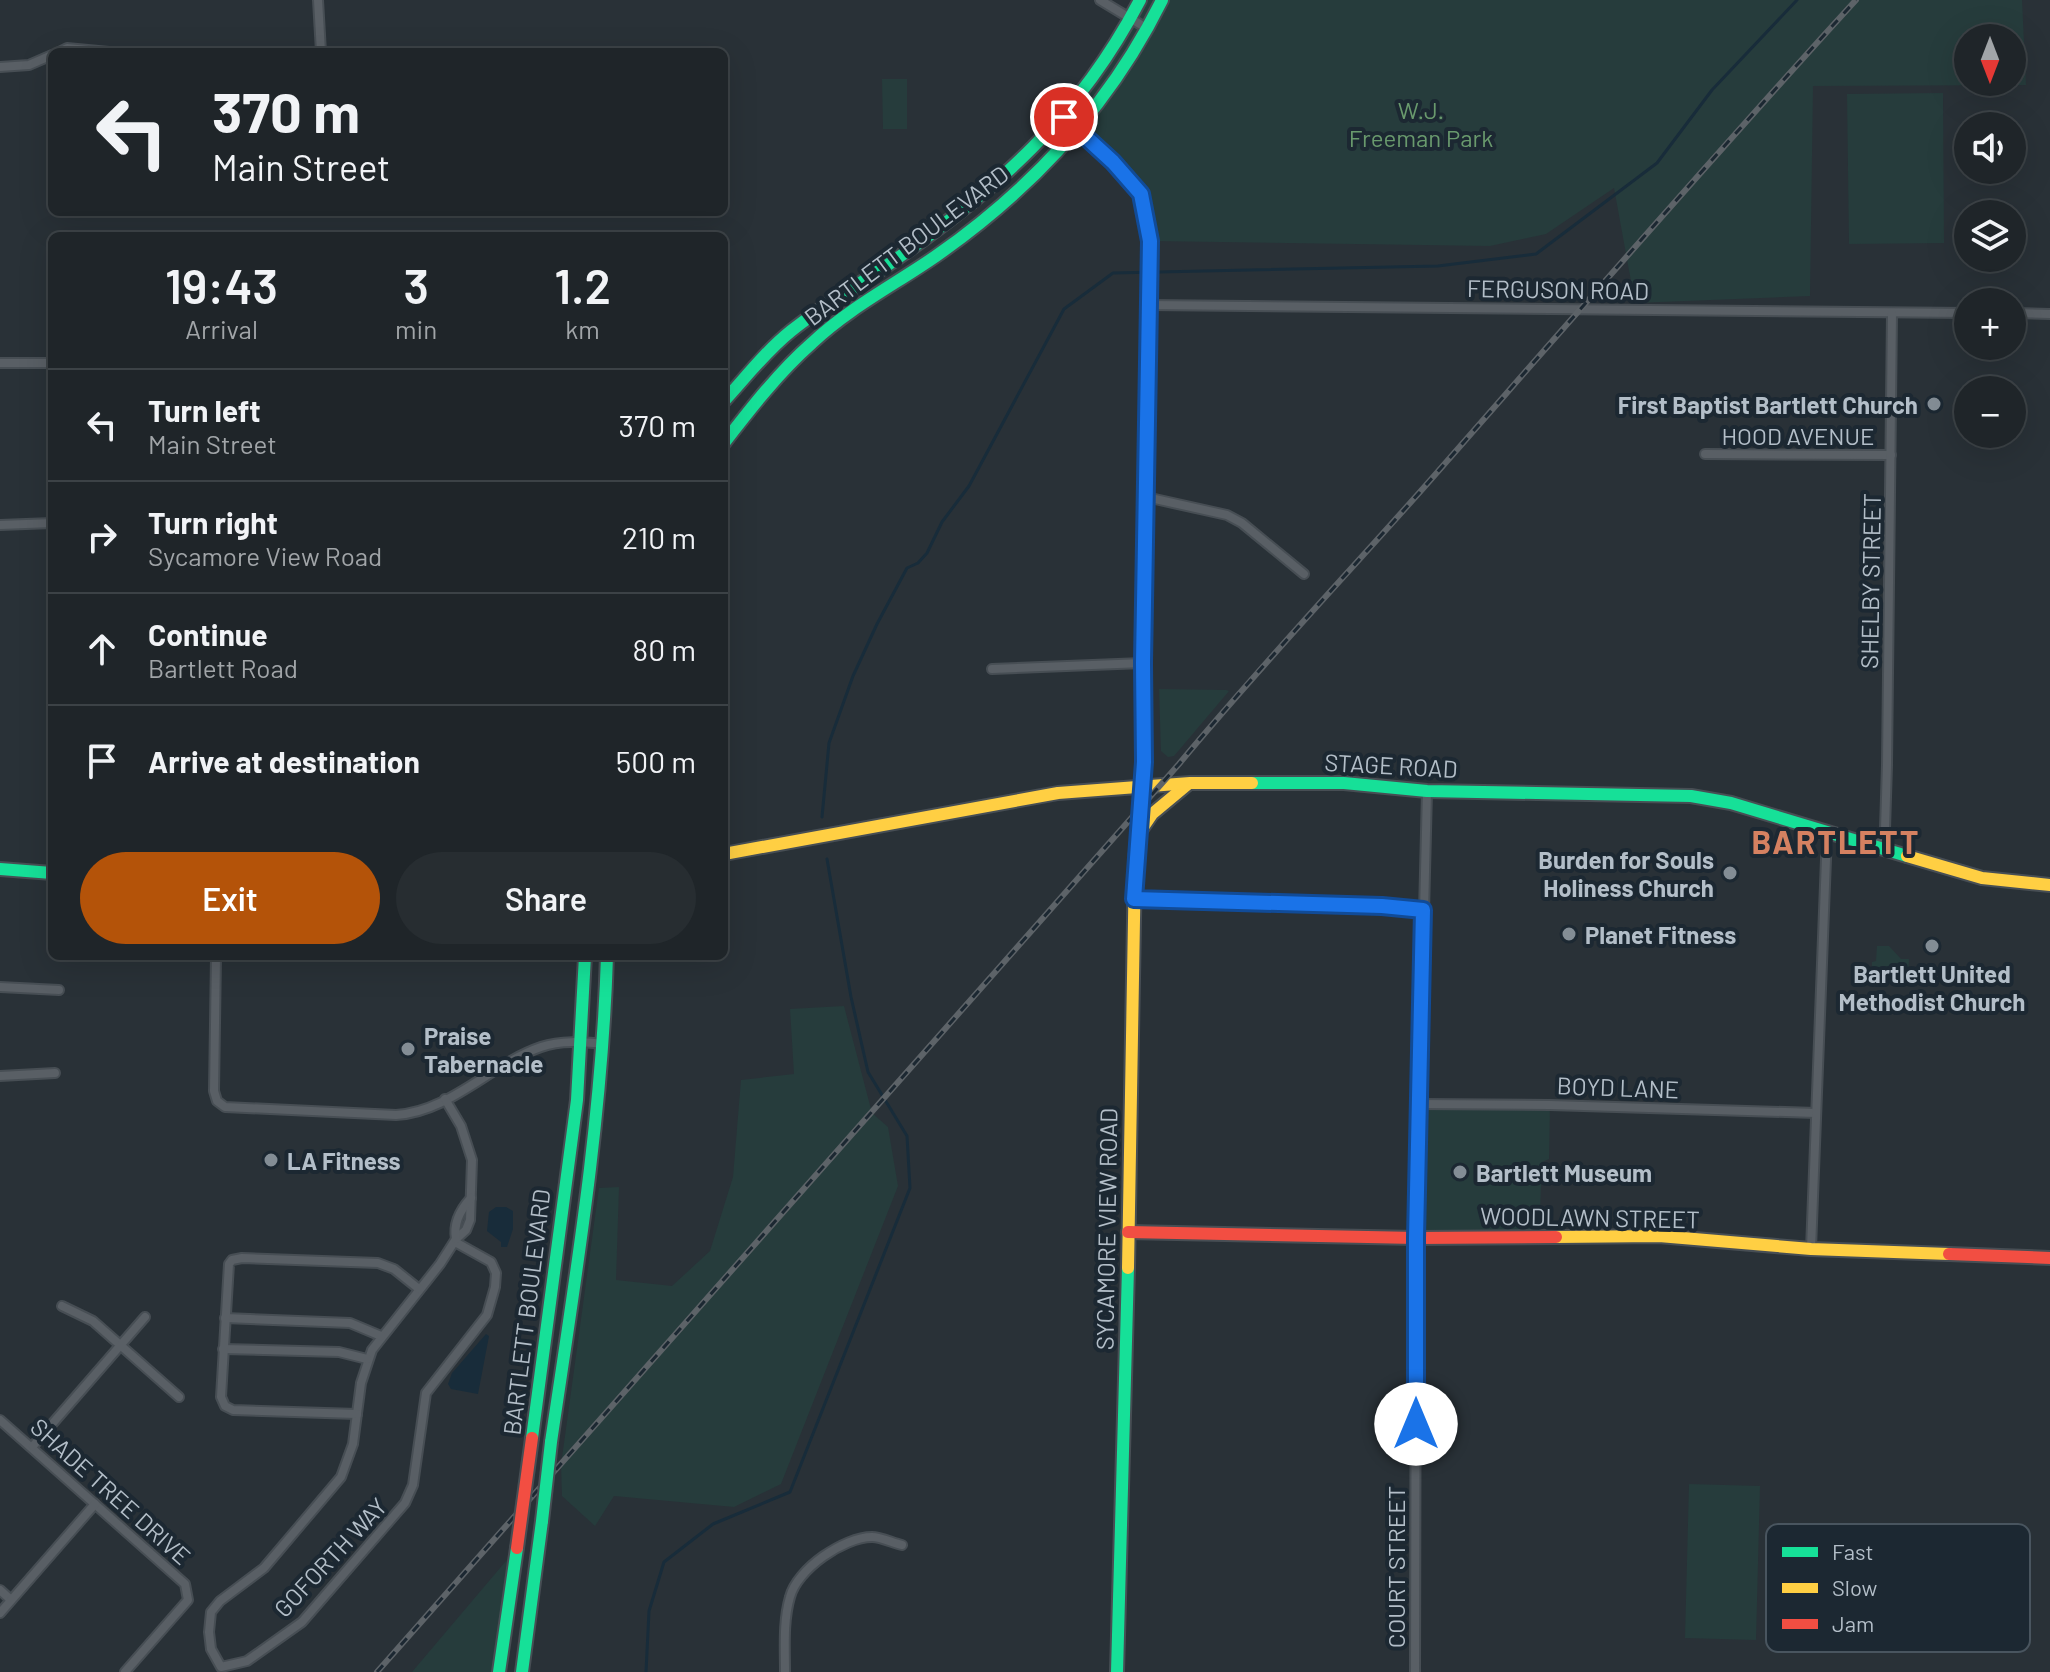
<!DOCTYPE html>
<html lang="en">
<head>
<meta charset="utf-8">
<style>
	:root { --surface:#1f2529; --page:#272d31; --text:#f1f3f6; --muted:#a1a5a8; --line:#3c4246; --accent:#b45309 }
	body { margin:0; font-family:Barlow,sans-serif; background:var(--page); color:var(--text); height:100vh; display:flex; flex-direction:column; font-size:30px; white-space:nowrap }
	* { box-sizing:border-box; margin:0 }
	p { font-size:26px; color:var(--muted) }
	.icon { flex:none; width:44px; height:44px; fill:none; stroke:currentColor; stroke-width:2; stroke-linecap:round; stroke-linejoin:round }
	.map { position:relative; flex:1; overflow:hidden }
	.side { position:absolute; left:48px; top:232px; width:680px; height:728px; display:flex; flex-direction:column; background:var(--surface); border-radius:12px; box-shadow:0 8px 32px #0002,0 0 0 2px var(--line) }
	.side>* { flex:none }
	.guide { position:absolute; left:48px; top:48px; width:680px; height:168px; border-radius:12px; box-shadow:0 8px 32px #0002,0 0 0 2px var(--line); background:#1f2529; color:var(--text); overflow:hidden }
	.needle { width:52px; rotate:180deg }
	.controls { position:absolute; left:1954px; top:24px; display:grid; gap:16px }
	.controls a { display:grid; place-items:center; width:72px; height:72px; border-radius:50%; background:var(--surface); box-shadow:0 8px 32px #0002,0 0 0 2px var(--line); font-size:40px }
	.pin { position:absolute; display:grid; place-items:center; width:68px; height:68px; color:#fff; margin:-34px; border:4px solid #fff; border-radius:50%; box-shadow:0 2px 8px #0007 }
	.me { position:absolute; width:88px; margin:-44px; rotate:0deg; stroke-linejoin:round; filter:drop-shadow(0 0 6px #0008) }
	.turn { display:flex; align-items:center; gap:28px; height:168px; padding:0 32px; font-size:36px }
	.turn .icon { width:104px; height:104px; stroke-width:2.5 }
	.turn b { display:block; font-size:56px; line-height:68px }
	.eta { display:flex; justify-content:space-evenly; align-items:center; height:136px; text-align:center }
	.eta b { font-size:48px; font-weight:600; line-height:56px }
	.action { display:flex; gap:16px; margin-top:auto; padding:16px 32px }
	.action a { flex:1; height:92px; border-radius:48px; background:var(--accent); color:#fff; font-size:32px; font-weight:600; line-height:92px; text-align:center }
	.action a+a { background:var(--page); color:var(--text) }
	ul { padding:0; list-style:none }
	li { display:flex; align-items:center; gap:24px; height:112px; padding:0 32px; border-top:2px solid var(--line) }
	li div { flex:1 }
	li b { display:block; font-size:30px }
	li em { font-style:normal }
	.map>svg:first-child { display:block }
	.green { fill:#263c3c; fill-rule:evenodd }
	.water { fill:#182c3a }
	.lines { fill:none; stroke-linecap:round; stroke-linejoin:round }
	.stream { stroke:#182c3a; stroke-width:3 }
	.street-casing { stroke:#474e54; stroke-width:12 }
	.fast-casing { stroke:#474e54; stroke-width:16 }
	.slow-casing { stroke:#474e54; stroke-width:16 }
	.jam-casing { stroke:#474e54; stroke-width:16 }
	.street { stroke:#595f65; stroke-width:8 }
	.fast { stroke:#16e098; stroke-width:12 }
	.slow { stroke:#ffcf43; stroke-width:12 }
	.jam { stroke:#f24e42; stroke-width:12 }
	.rail-casing { stroke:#5d6368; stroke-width:6 }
	.rail { stroke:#1c2832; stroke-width:3; stroke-dasharray:9; stroke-linecap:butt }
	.fast-bridge-casing { stroke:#474e54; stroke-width:16; stroke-linecap:butt }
	.jam-bridge-casing { stroke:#474e54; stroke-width:16; stroke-linecap:butt }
	.fast-bridge { stroke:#16e098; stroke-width:12 }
	.jam-bridge { stroke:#f24e42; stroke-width:12 }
	.route-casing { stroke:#114b97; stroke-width:20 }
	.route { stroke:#1a73e8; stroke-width:14 }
	.poi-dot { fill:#838d95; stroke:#1c2832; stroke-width:3 }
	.labels { text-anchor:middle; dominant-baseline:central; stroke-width:8; stroke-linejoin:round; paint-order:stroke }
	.park-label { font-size:24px; fill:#69996d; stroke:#1c2832 }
	.street-label { font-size:24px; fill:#b3bec8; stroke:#1c2832 }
	.poi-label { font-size:24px; font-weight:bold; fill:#b3bec8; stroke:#1c2832; text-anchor:start }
	.district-label { font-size:32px; font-weight:bold; letter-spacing:2px; fill:#d58161; stroke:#1c2832 }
	.key { fill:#1c2832; stroke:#49555f; stroke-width:2 }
	.key-label { font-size:22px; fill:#b3bec8 }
</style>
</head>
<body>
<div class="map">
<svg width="2050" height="1672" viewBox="0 0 2050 1672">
	<rect width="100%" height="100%" fill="#293137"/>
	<g class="green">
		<path d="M1140 0H2022L2026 85 1813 86 1810 296 1635 303 1614 188 1546 234 1490 246 1150 241 1141 194 1064 117ZM1968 38H2012V82H1968Z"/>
		<polygon points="882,79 907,79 907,129 883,129"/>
		<polygon points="1943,93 1944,243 1849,244 1847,94"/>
		<polygon points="1159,689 1226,690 1229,691 1174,756 1168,757 1161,751"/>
		<polygon points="1877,946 1889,946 1901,959 1909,959 1908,976 1872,975 1872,962 1876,961"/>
		<polygon points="844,1006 872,1113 888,1127 898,1186 781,1484 734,1507 614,1496 595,1526 562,1496 561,1465 599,1188 619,1187 616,1280 672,1286 710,1251 733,1177 741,1080 794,1074 790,1009"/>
		<polygon points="1419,1104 1550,1105 1549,1159 1542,1162 1539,1236 1416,1238"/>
		<polygon points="1689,1484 1760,1486 1756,1640 1685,1638"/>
		<polygon points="517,1548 499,1672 412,1672"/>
	</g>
	<g class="water">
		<polygon points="496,1207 506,1207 513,1211 513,1229 507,1247 501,1247 501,1242 487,1231 489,1212"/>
		<polygon points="486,1334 489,1336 478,1394 451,1389 448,1384 452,1373"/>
	</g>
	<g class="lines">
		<g class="stream">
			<polyline points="822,817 829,743 853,676 877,624 907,568 918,563 927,553 942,522 969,486 1064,309 1113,273 1438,266 1536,254 1657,163 1712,90 1797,0"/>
			<polyline points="646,1672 649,1611 664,1562 713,1524 790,1492 910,1188 907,1136 868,1072 851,997 827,859"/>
		</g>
		<g class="street-casing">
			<g id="street">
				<polyline points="318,0 321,52"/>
				<polyline points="1100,0 1148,29"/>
				<polyline points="59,52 67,48 109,52"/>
				<polyline points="0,67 29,65 52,55"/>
				<polyline points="1064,117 1113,162 1141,194 1150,241 1143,663 1144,762 1142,787"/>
				<polyline points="1148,305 1968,313"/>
				<polyline points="2012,313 2050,314"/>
				<polyline points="0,363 52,363"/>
				<polyline points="1705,454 1891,455"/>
				<polyline points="1146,497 1227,515 1242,523 1304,574"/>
				<polyline points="0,525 52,523"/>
				<polyline points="992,669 1143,663"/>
				<polyline points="1878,847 1885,829 1887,765 1892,313"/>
				<polyline points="1134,899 1382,906 1423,910"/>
				<path d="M216 956 214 1091 217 1101 225 1107 396 1115C450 1112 491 1064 541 1047 561 1040 583 1042 603 1044"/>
				<polyline points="0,987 59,990"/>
				<polyline points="0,1076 55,1073"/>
				<polyline points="445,1099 461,1126 472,1160 470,1220 466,1230 456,1239 440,1264 372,1350 361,1383 353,1444 341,1477 264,1568 220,1601 211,1612 209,1632 211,1649 221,1667 247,1661 302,1622 405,1503 413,1485 426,1393 487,1315 495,1287 496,1273 491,1262 455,1242"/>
				<polyline points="1419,1104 1550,1105 1816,1113"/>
				<path d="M456 1239C453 1223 460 1210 471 1198"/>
				<polyline points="1811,1249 1827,833"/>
				<polyline points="62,1306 93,1321 179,1397"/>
				<polyline points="225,1318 350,1323 381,1336"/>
				<polyline points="223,1349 339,1352 367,1359"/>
				<polyline points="357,1414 233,1410 225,1406 221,1397 229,1264 232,1260 242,1258 378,1263 394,1269 419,1289"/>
				<polyline points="0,1420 185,1584 188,1600 125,1672"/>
				<polyline points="33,1446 145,1317"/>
				<polyline points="0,1590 11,1600"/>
				<polyline points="0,1613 95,1504"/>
				<path d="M785 1672C785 1648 783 1621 790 1597 797 1569 844 1537 872 1537 881 1537 893 1543 902 1545"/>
				<polyline points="1415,1672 1416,1238 1427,791"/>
			</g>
		</g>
		<g class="fast-casing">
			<g id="fast">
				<path d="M724 401C746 377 766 351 791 331 823 305 859 285 892 262 998 188 1079 117 1140 0"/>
				<path d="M724 443C751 408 779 372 812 343 849 308 894 285 936 256 1032 189 1110 105 1162 0"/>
				<polyline points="1252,783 1344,783 1427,791 1691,796 1731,803 1907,856"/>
				<polyline points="0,869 52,873"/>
				<polyline points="532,1438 577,1100 585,956"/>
				<path d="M551 1442C575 1280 602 1120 607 956"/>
				<polyline points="499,1672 517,1548"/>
				<polyline points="522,1672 542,1521"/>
				<polyline points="1117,1672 1128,1268"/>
			</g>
		</g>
		<g class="slow-casing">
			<g id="slow">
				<polyline points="1139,833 1152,814 1188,784"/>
				<polyline points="724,854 1058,793 1190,783 1252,783"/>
				<polyline points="1907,856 1982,878 2050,885"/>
				<polyline points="1556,1237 1659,1236 1811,1249 1949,1254"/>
				<polyline points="1128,1268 1135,862 1142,787"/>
			</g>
		</g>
		<g class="jam-casing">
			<g id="jam">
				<polyline points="1128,1232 1416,1238 1556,1237"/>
				<polyline points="1949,1254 2050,1258"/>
			</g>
		</g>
		<use href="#street" class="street"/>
		<use href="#fast" class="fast"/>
		<use href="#slow" class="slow"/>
		<use href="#jam" class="jam"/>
		<g class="rail-casing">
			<path id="rail" d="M377 1672 1179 764C1256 671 1339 583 1419 493 1564 328 1708 162 1856 0"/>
		</g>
		<use href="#rail" class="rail"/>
		<g class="fast-bridge-casing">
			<polyline id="fast-bridge" points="542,1521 551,1442"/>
		</g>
		<g class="jam-bridge-casing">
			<polyline id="jam-bridge" points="517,1548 532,1438"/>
		</g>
		<use href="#fast-bridge" class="fast-bridge"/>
		<use href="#jam-bridge" class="jam-bridge"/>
	</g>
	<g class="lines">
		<g class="route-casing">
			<polyline id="route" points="1064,117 1113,162 1141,194 1150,241 1143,663 1144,762 1134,899 1382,906 1423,910 1416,1238 1416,1424"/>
		</g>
		<use href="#route" class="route"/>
	</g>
	<g class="poi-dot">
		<circle cx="1934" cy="404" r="8"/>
		<circle cx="1730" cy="873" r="8"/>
		<circle cx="1569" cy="934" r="8"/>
		<circle cx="1932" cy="946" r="8"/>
		<circle cx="408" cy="1049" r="8"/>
		<circle cx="271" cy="1160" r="8"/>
		<circle cx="1460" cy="1172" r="8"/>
	</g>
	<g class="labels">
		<g class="park-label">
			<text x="1421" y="109">W.J.<tspan x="1421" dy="28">Freeman Park</tspan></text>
		</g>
		<g class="street-label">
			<text transform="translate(906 245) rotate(-37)">BARTLETT BOULEVARD</text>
			<text transform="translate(1558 289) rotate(1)">FERGUSON ROAD</text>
			<text x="1798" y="435">HOOD AVENUE</text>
			<text transform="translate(1870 581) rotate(-89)">SHELBY STREET</text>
			<text transform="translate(1391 765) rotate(3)">STAGE ROAD</text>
			<text transform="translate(1618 1087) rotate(2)">BOYD LANE</text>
			<text transform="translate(1590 1217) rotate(1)">WOODLAWN STREET</text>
			<text transform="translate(1106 1229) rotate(-89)">SYCAMORE VIEW ROAD</text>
			<text transform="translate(526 1312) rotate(-83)">BARTLETT BOULEVARD</text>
			<text transform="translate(111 1491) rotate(42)">SHADE TREE DRIVE</text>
			<text transform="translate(330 1557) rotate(-47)">GOFORTH WAY</text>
			<text transform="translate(1395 1567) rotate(-90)">COURT STREET</text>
		</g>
		<g class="poi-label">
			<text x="1918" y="404" text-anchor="end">First Baptist Bartlett Church</text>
			<text x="1714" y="859" text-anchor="end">Burden for Souls<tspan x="1714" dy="28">Holiness Church</tspan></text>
			<text x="1585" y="934">Planet Fitness</text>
			<text x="1932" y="973" text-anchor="middle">Bartlett United<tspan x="1932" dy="28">Methodist Church</tspan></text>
			<text x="424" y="1035">Praise<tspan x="424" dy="28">Tabernacle</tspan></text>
			<text x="287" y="1160">LA Fitness</text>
			<text x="1476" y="1172">Bartlett Museum</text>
		</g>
		<g class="district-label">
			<text x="1836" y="841">BARTLETT</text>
		</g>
	</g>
	<rect x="1766" y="1524" width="264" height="128" rx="12" class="key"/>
	<rect x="1782" y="1547" width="36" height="10" fill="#16e098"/>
	<rect x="1782" y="1583" width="36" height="10" fill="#ffcf43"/>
	<rect x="1782" y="1619" width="36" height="10" fill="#f24e42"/>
	<g class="key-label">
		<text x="1832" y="1560">Fast</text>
		<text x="1832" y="1596">Slow</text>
		<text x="1832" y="1632">Jam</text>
	</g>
</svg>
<div class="controls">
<a><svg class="needle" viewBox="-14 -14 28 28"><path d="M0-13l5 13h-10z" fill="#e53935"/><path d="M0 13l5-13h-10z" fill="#a1a5a8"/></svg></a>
<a><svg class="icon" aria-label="sound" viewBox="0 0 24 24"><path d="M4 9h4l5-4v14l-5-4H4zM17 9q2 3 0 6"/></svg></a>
<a><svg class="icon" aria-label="layers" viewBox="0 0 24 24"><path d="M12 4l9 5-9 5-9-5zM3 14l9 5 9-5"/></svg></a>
<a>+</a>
<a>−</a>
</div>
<div class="pin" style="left:1064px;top:117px;background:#d93025"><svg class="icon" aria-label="arrive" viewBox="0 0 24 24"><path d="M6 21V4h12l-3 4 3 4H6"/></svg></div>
<svg class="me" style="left:1416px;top:1424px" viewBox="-20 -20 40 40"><circle r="19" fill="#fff"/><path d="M0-13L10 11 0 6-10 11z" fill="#1a73e8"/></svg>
<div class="guide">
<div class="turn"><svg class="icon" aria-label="left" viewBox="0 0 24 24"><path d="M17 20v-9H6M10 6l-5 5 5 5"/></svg><div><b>370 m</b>Main Street</div></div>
</div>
<section class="side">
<div class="eta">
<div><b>19:43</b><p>Arrival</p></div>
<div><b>3</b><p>min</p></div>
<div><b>1.2</b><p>km</p></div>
</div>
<ul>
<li><svg class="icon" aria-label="left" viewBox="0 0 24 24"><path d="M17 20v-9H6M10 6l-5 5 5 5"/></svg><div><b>Turn left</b><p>Main Street</p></div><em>370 m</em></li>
<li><svg class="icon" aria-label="right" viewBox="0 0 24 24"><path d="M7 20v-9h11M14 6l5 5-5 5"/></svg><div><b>Turn right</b><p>Sycamore View Road</p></div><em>210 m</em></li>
<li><svg class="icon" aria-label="ahead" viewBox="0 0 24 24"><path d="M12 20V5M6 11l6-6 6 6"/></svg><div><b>Continue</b><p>Bartlett Road</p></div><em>80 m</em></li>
<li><svg class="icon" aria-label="arrive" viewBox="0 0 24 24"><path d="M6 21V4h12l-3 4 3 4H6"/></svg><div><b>Arrive at destination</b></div><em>500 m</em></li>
</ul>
<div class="action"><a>Exit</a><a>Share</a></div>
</section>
</div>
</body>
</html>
